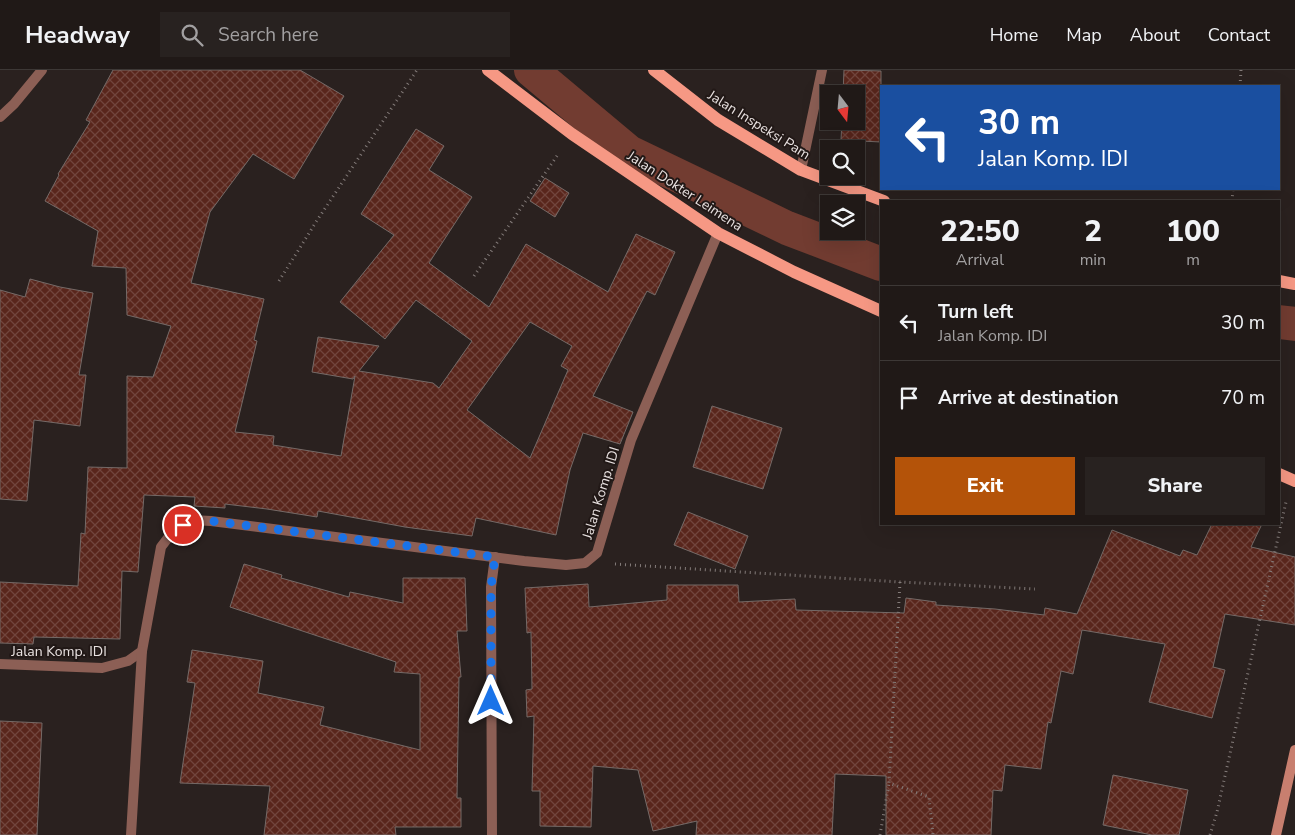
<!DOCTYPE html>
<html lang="en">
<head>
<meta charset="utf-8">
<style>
	:root { --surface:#201917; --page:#282220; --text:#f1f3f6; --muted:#a2a0a1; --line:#3d3836; --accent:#b45309 }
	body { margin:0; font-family:"Nunito Sans",sans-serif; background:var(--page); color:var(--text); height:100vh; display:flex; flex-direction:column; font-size:19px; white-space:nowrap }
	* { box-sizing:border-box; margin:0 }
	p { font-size:16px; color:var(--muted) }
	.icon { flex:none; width:28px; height:28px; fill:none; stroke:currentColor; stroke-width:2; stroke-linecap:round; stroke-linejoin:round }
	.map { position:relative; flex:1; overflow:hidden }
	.side { position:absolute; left:880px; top:130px; width:400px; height:325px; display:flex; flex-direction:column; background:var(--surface); border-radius:0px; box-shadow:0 5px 20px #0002,0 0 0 1px var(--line) }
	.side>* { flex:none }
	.guide { position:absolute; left:880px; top:15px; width:400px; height:105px; border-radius:0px; box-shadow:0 5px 20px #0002,0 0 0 1px var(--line); background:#1a4fa0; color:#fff; overflow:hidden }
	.needle { width:32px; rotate:164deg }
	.tools { position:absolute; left:820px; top:15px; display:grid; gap:10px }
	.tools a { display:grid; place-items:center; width:45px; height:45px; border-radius:0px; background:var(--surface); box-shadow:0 5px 20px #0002,0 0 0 1px var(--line); font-size:25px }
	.pin { position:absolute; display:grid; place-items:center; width:42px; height:42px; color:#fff; margin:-21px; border:2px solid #fff; border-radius:50%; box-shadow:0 1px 5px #0007 }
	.me { position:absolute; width:55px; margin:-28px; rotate:0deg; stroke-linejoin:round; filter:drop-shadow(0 0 4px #0008) }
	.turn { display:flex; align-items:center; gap:18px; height:105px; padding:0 15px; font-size:22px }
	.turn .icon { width:65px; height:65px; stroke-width:2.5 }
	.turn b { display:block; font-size:35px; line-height:42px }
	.eta { display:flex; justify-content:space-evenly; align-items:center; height:85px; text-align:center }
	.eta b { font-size:30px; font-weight:800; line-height:35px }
	.cta { display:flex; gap:10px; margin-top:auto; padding:10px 15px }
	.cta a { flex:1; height:58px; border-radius:0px; background:var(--accent); color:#fff; font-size:20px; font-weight:800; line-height:58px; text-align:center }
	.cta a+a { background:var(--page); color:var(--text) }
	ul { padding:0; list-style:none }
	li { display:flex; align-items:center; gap:15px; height:75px; padding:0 15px; border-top:1px solid var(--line) }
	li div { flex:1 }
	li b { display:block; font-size:19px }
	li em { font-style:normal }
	header { display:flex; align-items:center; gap:30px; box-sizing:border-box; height:70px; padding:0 25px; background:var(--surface); border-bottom:1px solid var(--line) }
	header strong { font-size:24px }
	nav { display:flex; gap:28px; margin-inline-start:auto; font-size:18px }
	.search { width:350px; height:45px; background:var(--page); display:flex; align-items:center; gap:12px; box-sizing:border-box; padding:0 18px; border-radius:0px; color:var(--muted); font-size:19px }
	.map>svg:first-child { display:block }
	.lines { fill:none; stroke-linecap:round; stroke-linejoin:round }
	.canal { stroke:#723c31; stroke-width:34 }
	.building { fill:url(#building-cross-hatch); stroke:#756a67; fill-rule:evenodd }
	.path { stroke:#847c7a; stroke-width:3; stroke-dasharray:1 4; stroke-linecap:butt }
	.minor { stroke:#8c5f55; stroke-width:10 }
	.secondary { stroke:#c87f6f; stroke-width:10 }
	.primary { stroke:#f69884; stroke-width:12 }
	.route { stroke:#1a73e8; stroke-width:9; stroke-dasharray:0 16.2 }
	.labels { text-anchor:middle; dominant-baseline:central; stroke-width:4; stroke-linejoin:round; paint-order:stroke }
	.street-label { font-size:14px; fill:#e9e2e1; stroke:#211816 }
</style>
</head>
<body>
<header>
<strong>Headway</strong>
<div class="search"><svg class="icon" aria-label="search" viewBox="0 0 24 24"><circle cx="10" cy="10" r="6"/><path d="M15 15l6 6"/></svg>Search here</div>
<nav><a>Home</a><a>Map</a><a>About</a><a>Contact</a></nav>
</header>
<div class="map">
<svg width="1295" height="765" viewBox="0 0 1295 765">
	<defs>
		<pattern id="building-cross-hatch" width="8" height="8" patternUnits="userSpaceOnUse" patternTransform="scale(1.25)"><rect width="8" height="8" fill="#59261c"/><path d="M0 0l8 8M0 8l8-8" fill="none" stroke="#71453d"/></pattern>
	</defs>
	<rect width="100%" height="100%" fill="#2a211f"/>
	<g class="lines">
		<g class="canal">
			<polyline points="531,0 629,82 787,158 881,194"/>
			<polyline points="1279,252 1295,254"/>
		</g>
	</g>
	<g class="building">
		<path d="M113 0H300L344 26 294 109 253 84 210 142 191 213 264 229 254 270 257 271 235 362 274 366 273 375 341 386 355 306 353 309 312 302 318 267 379 276 359 301 433 313 439 318 472 271 416 230 385 269 340 232 394 165 361 144 416 59 444 76 429 100 472 127 429 193 489 237 526 174 608 222 636 164 675 182 655 225 647 221 593 326 633 342 620 374 583 363 570 400 556 465 476 448 472 466 405 457 318 441 317 447 267 439 225 434V438L194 436 195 427 144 425 138 502 122 501 120 569 34 567 33 574 0 573V512L78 516 81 463 85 464 88 397 127 398V306L153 307 171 256 127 245 126 198 92 196 98 161 45 131 59 105 58 104 90 52 86 50ZM530 252 572 276 561 296 568 300 530 388 467 340Z"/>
		<polygon points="844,0 881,1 881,72 841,70 842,51 856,51 856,24 843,24"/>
		<polygon points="545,108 569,123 555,147 530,131"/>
		<polygon points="30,209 60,217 93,223 79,305 86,305 80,356 34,350 27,431 0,429 0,220 25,227"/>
		<polygon points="712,336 782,358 763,419 693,397"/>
		<polygon points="688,442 748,466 735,499 674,475"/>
		<polygon points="1212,454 1262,454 1251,477 1295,487 1295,555 1225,544 1213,597 1225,600 1212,648 1149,632 1165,574 1082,560 1073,604 1061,601 1051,653 1048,652 1041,699 1005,695 1002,721 993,720 991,765 886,765 886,706 835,704 832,765 696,765 697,751 653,761 638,700 593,696 591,757 540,756 540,721 532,721 534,646 527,647 526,620 532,619 531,562 527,563 525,518 588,514 589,537 667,530 667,515 738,515 739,532 795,529 796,540 904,543 906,528 936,532 936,535 995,539 1044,545 1045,538 1077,544 1112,460 1180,486 1183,480 1197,485"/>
		<polygon points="244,494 282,505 281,508 349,527 350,522 403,533 403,508 465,508 467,561 457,561 461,607 459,607 457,728 461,728 461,757 395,757 396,765 264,765 270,716 180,713 195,613 187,612 192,580 263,591 258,623 324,637 320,655 420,680 420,604 394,602 396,592 230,537"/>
		<polygon points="0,651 42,653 37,765 0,765"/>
		<polygon points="1113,705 1188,720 1179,765 1152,765 1103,755"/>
	</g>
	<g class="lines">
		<g class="path">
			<polyline points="1240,16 1241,0"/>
			<polyline points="1232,131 1233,119"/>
			<polyline points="474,206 559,83"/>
			<polyline points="279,211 316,152 417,0"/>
			<polyline points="615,494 900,512 1035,519"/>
			<polyline points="900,512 889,713 929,727 933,765"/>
			<polyline points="880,765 889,713"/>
			<polyline points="1210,765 1217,742 1286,432"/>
		</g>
		<g class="minor">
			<polyline points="0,47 14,34 42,0"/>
			<polyline points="801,100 822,0"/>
			<polyline points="0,594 102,598 128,591 142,581 161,477 174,460 192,450 211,451 524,491 566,495 585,493 597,483 631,370 718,163"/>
			<polyline points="131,765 142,581"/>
			<polyline points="492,765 491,517 495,487"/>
		</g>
		<polyline class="secondary" points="1276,765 1295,680"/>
		<g class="primary">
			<polyline points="488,0 572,64 718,163 794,202 881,241"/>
			<polyline points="654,0 718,50 801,100 884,131"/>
			<polyline points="1279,211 1295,214"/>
			<polyline points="1279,404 1295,411"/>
		</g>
	</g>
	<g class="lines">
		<polyline class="route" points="183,455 192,450 211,451 495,487 491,517 491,631"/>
	</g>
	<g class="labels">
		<g class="street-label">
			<text transform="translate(759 55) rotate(32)">Jalan Inspeksi Pam</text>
			<text transform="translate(685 121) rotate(33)">Jalan Dokter Leimena</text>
			<text transform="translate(601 423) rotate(-73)">Jalan Komp. IDI</text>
			<text x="59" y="581">Jalan Komp. IDI</text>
		</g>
	</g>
</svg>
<div class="tools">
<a><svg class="needle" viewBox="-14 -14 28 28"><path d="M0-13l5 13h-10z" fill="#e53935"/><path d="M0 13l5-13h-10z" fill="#a2a0a1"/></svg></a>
<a><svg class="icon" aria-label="search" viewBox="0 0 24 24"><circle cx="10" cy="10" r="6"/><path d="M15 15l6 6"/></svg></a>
<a><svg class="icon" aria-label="layers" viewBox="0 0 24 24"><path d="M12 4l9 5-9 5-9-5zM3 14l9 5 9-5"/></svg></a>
</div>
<div class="pin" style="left:183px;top:455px;background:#d93025"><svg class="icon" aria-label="arrive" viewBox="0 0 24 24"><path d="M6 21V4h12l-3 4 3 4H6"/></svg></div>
<svg class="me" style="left:491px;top:631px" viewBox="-20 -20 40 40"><path d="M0-17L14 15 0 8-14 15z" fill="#1a73e8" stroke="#fff" stroke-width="4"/></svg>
<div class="guide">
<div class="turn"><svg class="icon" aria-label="left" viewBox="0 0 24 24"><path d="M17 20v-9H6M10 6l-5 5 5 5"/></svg><div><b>30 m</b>Jalan Komp. IDI</div></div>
</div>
<section class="side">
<div class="eta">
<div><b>22:50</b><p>Arrival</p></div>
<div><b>2</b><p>min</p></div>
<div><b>100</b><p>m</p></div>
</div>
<ul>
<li><svg class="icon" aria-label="left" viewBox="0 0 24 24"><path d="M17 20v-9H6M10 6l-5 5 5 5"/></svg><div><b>Turn left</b><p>Jalan Komp. IDI</p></div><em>30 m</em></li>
<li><svg class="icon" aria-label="arrive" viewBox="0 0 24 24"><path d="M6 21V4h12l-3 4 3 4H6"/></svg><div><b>Arrive at destination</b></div><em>70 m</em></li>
</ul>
<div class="cta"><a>Exit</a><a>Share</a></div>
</section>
</div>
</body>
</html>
